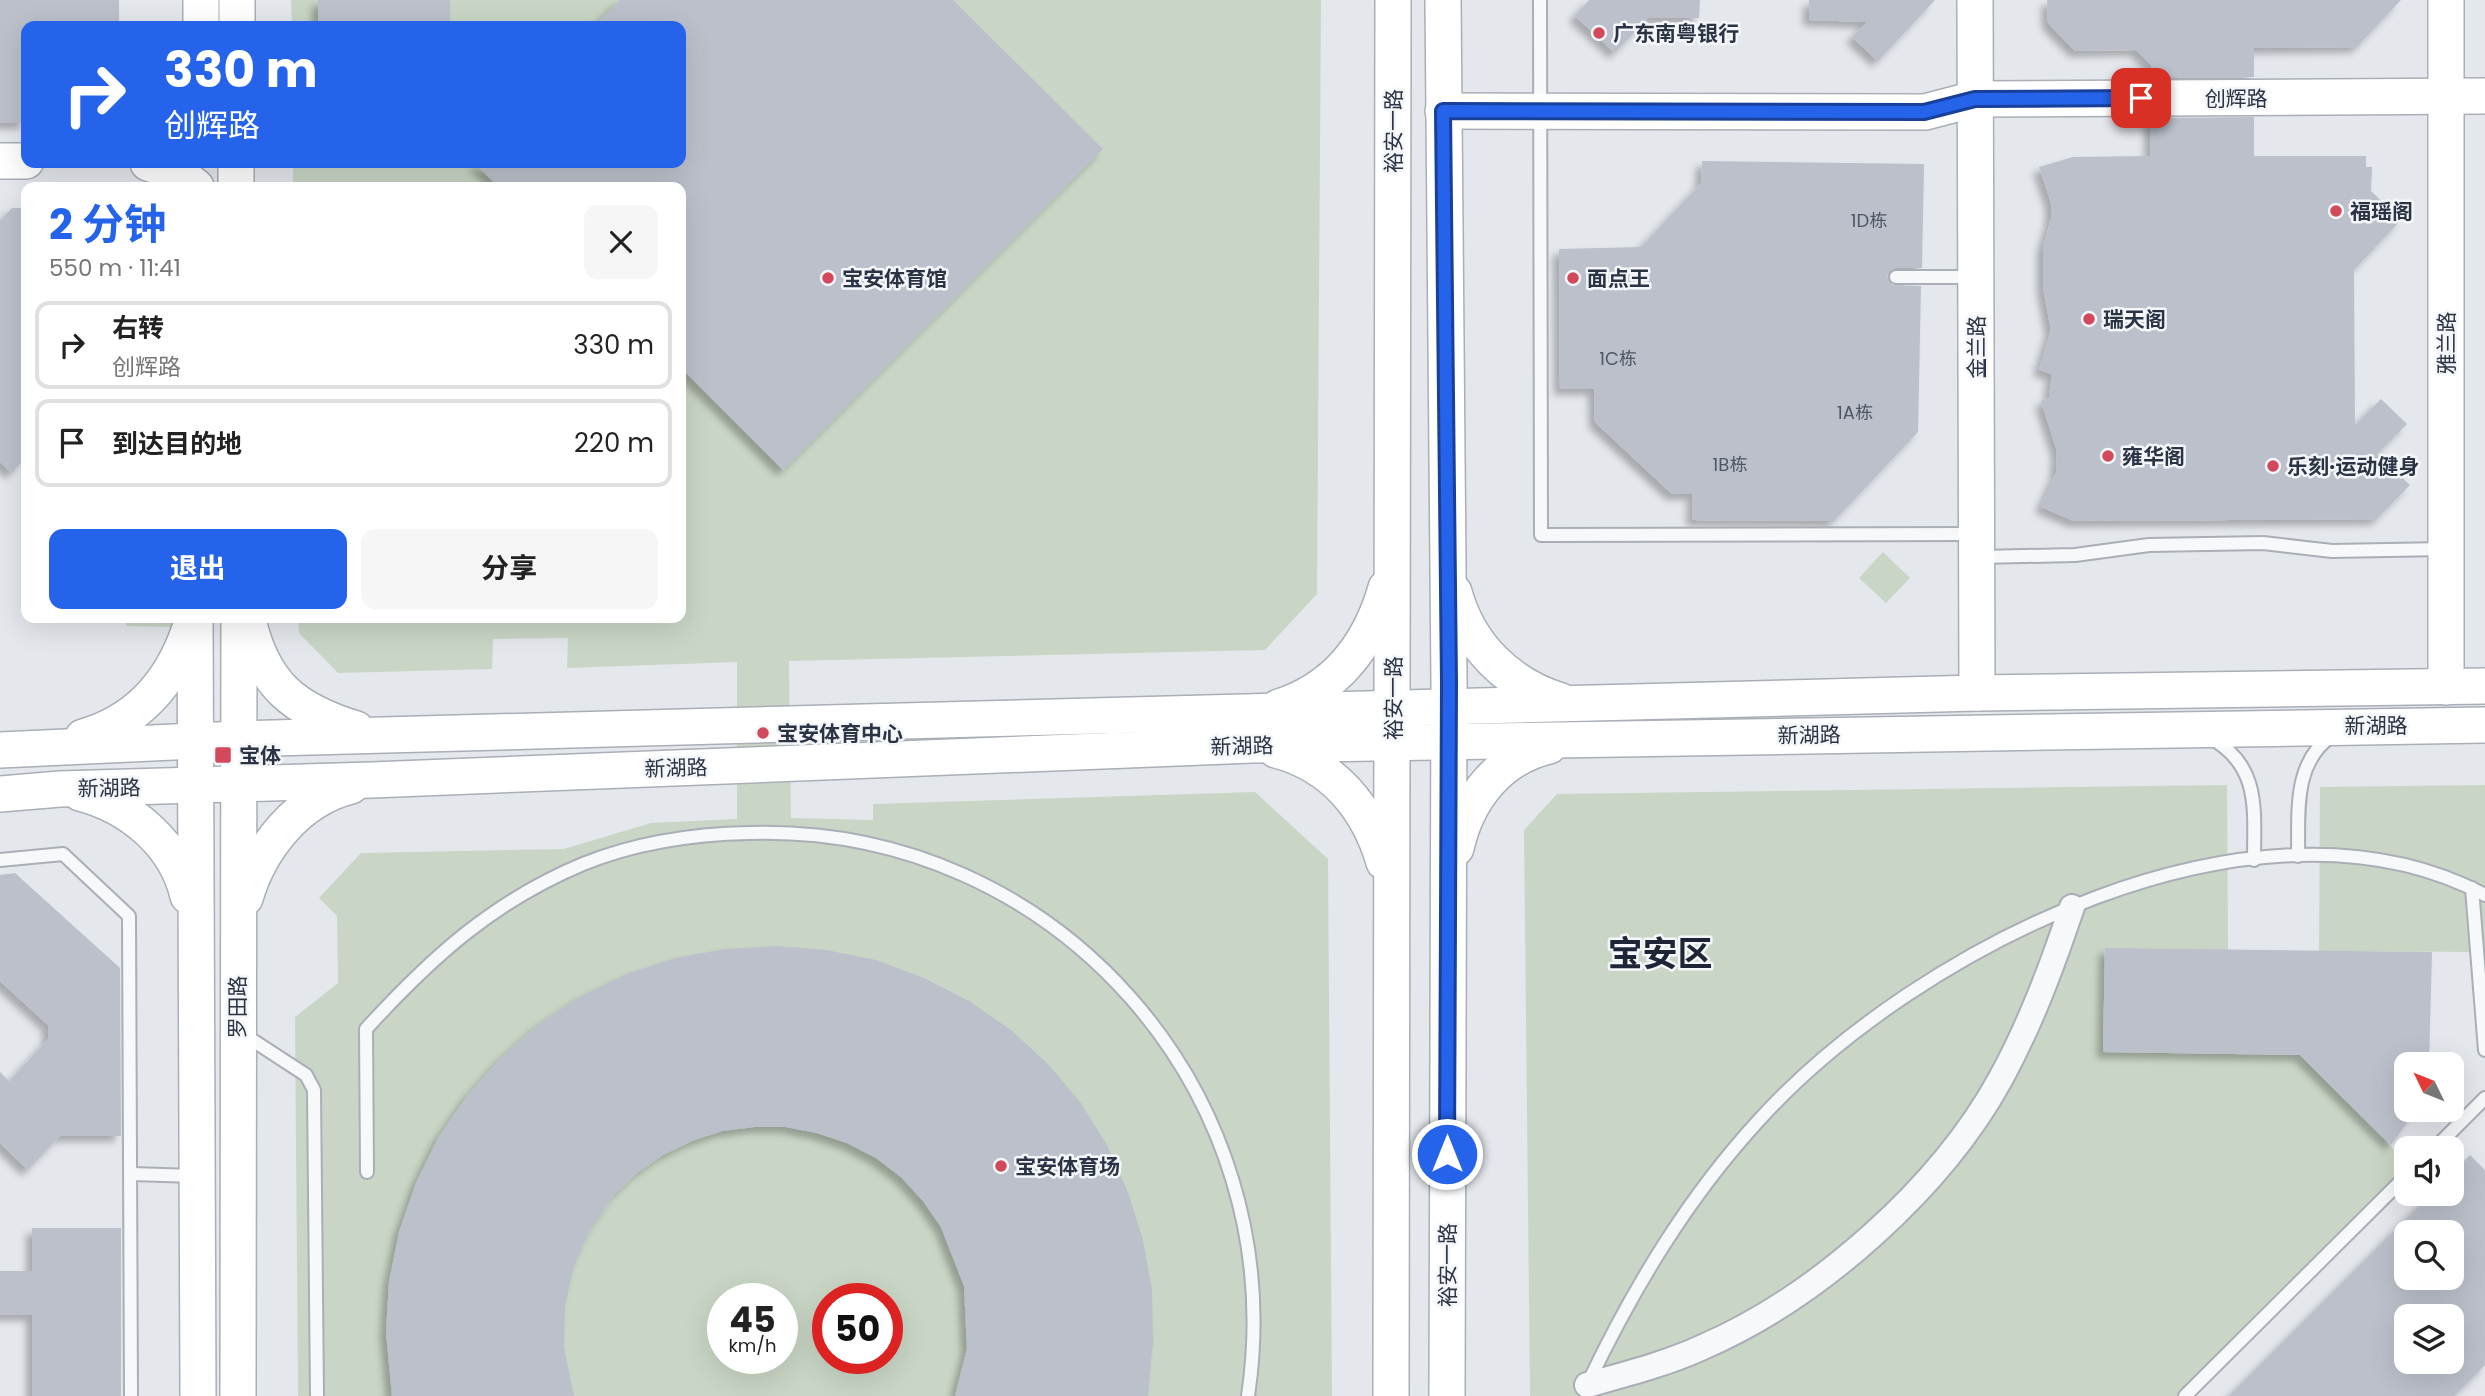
<!DOCTYPE html>
<html lang="zh">
<head>
<meta charset="utf-8">
<style>
	:root { --surface:#fff; --page:#f6f6f6; --text:#222; --muted:#767676; --line:#e0e0e0; --accent:#2563eb }
	body { margin:0; font-family:Poppins,"Noto Sans SC",sans-serif; background:var(--page); color:var(--text); height:100vh; display:flex; flex-direction:column; font-size:26px; white-space:nowrap }
	* { box-sizing:border-box; margin:0 }
	p { font-size:23px; color:var(--muted) }
	.icon { flex:none; width:38px; height:38px; fill:none; stroke:currentColor; stroke-width:2; stroke-linecap:round; stroke-linejoin:round }
	.map { position:relative; flex:1; overflow:hidden }
	.sheet { position:absolute; left:21px; top:182px; width:665px; height:441px; display:flex; flex-direction:column; background:var(--surface); border-radius:14px; box-shadow:0 7px 28px #0002 }
	.sheet>* { flex:none }
	.banner { position:absolute; left:21px; top:21px; width:665px; height:147px; border-radius:14px; box-shadow:0 7px 28px #0002; background:#2563eb; color:#fff; overflow:hidden }
	.needle { width:46px; rotate:313deg }
	.controls { position:absolute; left:2394px; top:1052px; display:grid; gap:14px }
	.controls a { display:grid; place-items:center; width:70px; height:70px; border-radius:14px; background:var(--surface); box-shadow:0 7px 28px #0002; font-size:35px }
	.speed { position:absolute; left:707px; top:1283px; display:flex; gap:14px; font-size:35px; font-weight:700; text-align:center }
	.speed>* { display:grid; place-content:center; width:91px; height:91px; border-radius:50%; background:var(--surface); box-shadow:0 7px 28px #0002; line-height:1 }
	.speed small { font-size:18px; font-weight:400 }
	.speed .limit { border:10px solid #d22; background:#fff; color:#111 }
	.pin { position:absolute; display:grid; place-items:center; width:60px; height:60px; color:#fff; margin:-30px; border-radius:14px; box-shadow:0 4px 10px #0006 }
	.me { position:absolute; width:77px; margin:-38px; rotate:0deg; stroke-linejoin:round; filter:drop-shadow(0 0 5px #0008) }
	.turn { display:flex; align-items:center; gap:24px; height:147px; padding:0 28px; font-size:32px }
	.turn .icon { width:91px; height:91px; stroke-width:2.5 }
	.turn b { display:block; font-size:49px; line-height:60px }
	.round { display:grid; place-items:center; flex:none; width:74px; height:74px; border-radius:14px; background:var(--page) }
	.overview { display:flex; align-items:center; justify-content:space-between; height:119px; padding:0 28px }
	h1 { font-size:42px; font-weight:700; line-height:52px; color:var(--accent) }
	.primary-button { display:flex; gap:14px; margin-top:auto; padding:14px 28px }
	.primary-button a { flex:1; height:80px; border-radius:14px; background:var(--accent); color:#fff; font-size:28px; font-weight:700; line-height:80px; text-align:center }
	.primary-button a+a { background:var(--page); color:var(--text) }
	ul { padding:0; list-style:none }
	li { display:flex; align-items:center; gap:21px; height:88px; margin:0 14px 10px; padding:0 14px; border:4px solid var(--line); border-radius:14px }
	li div { flex:1 }
	li b { display:block; font-size:26px }
	li em { font-style:normal }
	.map>svg:first-child { display:block }
	.green { fill:#c9d6c5; fill-rule:evenodd }
	.building { fill:#bbc0ca; fill-rule:evenodd; filter:url(#shadow) }
	.lines { fill:none; stroke-linecap:round; stroke-linejoin:round }
	.lane-casing { stroke:#a9aeb7; stroke-width:16 }
	.street-casing { stroke:#a9aeb7; stroke-width:28 }
	.secondary-casing { stroke:#a9aeb7; stroke-width:38 }
	.lane { stroke:#f7f8fa; stroke-width:12 }
	.street { stroke:#f7f8fa; stroke-width:24 }
	.secondary { stroke:#fff; stroke-width:35 }
	.route-casing { stroke:#184099; stroke-width:18 }
	.route { stroke:#2563eb; stroke-width:12 }
	.poi-dot { fill:#d1495b; stroke:#f4f6f9; stroke-width:2.5 }
	.labels { text-anchor:middle; dominant-baseline:central; stroke-width:5; stroke-linejoin:round; paint-order:stroke }
	.number-label { font-size:18px; fill:#4f5766 }
	.poi-label { font-size:21px; font-weight:bold; fill:#2b3445; stroke:#f4f6f9; text-anchor:start }
	.street-label { font-size:21px; fill:#2b3445; stroke:#f4f6f9 }
	.town-label { font-size:35px; font-weight:bold; fill:#1d2536; stroke:#f4f6f9 }
</style>
</head>
<body>
<div class="map">
<svg width="2485" height="1396" viewBox="0 0 2485 1396">
	<defs>
		<filter id="shadow"><feDropShadow dx="-6" dy="6" stdDeviation="3.5" flood-color="#0004"/></filter>
	</defs>
	<rect width="100%" height="100%" fill="#e4e7ec"/>
	<g class="green">
		<path d="M291 0H1321L1317 594 1265 650 789 661 791 818 873 820V804L1255 792 1328 859 1332 1396H298L295 1017 338 983 337 916 319 898 361 853 564 849 651 823 737 819V662L567 668 568 638 493 639 492 669 338 673 299 633 298 618H681V187H293V163H681V26H292ZM723 1298H782V1358H723ZM828 1298H887V1358H828Z"/>
		<polygon points="1883,552 1910,578 1886,603 1859,578"/>
		<polygon points="126,618 173,618 173,627 126,626"/>
		<polygon points="2227,785 2228,950 2105,949 2103,1052 2300,1055 2406,1162 2406,1176 2185,1396 1530,1396 1524,830 1557,794"/>
		<polygon points="2485,785 2485,1050 2477,952 2319,951 2320,787"/>
	</g>
	<g class="building">
		<polygon points="0,0 119,0 119,26 26,26 26,123 0,123"/>
		<rect x="318" y="0" width="132" height="26"/>
		<polygon points="620,0 953,0 1103,149 783,470 681,368 681,187 499,187 474,163 681,163 681,26 594,26"/>
		<polygon points="1589,0 1700,0 1699,18 1648,18 1615,53 1575,16"/>
		<polygon points="1809,0 1935,0 1878,61 1852,37 1867,22 1809,20"/>
		<polygon points="2047,0 2401,0 2357,47 2254,48 2254,77 2151,78 2151,65 2136,50 2075,51 2048,23"/>
		<polygon points="2254,117 2254,156 2366,156 2366,167 2372,167 2371,191 2401,220 2354,270 2355,425 2381,399 2407,424 2377,454 2410,485 2377,519 2074,521 2041,507 2056,473 2057,451 2041,401 2049,398 2052,374 2039,370 2051,330 2043,288 2043,247 2051,219 2051,203 2039,167 2073,157 2150,156 2150,118"/>
		<polygon points="1702,161 1924,164 1922,268 1895,268 1887,276 1892,285 1921,286 1918,432 1834,521 1692,520 1693,494 1672,494 1595,422 1594,389 1560,389 1559,249 1641,247 1701,183"/>
		<polygon points="12,208 26,208 26,457 12,473 0,462 0,221"/>
		<polygon points="15,873 120,968 121,1136 60,1136 28,1170 0,1143 0,1072 9,1081 48,1039 48,1025 0,981 0,875"/>
		<polygon points="776,946 826,950 876,960 924,978 969,1001 1011,1030 1048,1064 1080,1102 1107,1145 1128,1192 1143,1240 1152,1290 1153,1341 1148,1396 955,1396 967,1349 964,1286 941,1227 923,1201 901,1177 876,1158 847,1143 817,1133 786,1127 754,1127 722,1131 692,1141 663,1155 637,1173 614,1195 591,1229 574,1266 565,1306 564,1347 574,1396 392,1396 386,1332 389,1282 399,1232 416,1183 438,1138 467,1096 501,1058 539,1024 581,996 627,974 675,958 725,949"/>
		<polygon points="2105,948 2432,952 2429,1064 2406,1064 2406,1110 2416,1110 2391,1145 2300,1055 2103,1052"/>
		<path d="M2470 1155 2485 1170V1365L2454 1396H2229L2431 1194H2452V1173ZM2406 1232H2452V1278H2406ZM2406 1316H2452V1362H2406Z"/>
		<polygon points="32,1228 121,1228 121,1396 32,1396 32,1315 0,1315 0,1271 32,1271"/>
	</g>
	<g class="lines">
		<g class="lane-casing">
			<g id="lane">
				<polyline points="1540,0 1541,535 1976,534"/>
				<polyline points="1896,277 1972,277"/>
				<polyline points="1980,557 2075,555 2149,545 2263,543 2332,551 2444,549"/>
				<path d="M2209 737C2261 765 2254 810 2254 860"/>
				<path d="M2298 856C2299 814 2292 762 2333 735"/>
				<polyline points="0,860 63,854 129,916 131,1396"/>
				<polyline points="2472,888 2485,1050"/>
				<polyline points="243,1034 306,1075 314,1090 317,1396"/>
				<polyline points="2435,1148 2485,1098"/>
				<path d="M367 1172 366 1029C431 958 492 902 583 864 635 843 694 834 750 833 1056 824 1293 1094 1248 1396"/>
				<polyline points="132,1174 194,1176"/>
				<path d="M1588 1383C1634 1287 1688 1197 1760 1119 1916 948 2258 774 2485 895"/>
				<polyline points="2185,1396 2406,1176"/>
			</g>
		</g>
		<g class="street-casing">
			<path id="street" d="M1587 1385C1626 1374 1666 1364 1703 1347 1818 1297 1941 1188 2001 1078 2031 1023 2052 966 2072 907"/>
		</g>
		<g class="secondary-casing">
			<g id="secondary">
				<polyline points="1443,0 1449,683 1447,1396"/>
				<polyline points="1975,0 1977,693"/>
				<polyline points="201,26 201,0"/>
				<polyline points="237,26 237,0"/>
				<polyline points="1443,111 1925,112 1975,99 2485,96"/>
				<polyline points="0,161 26,161"/>
				<polyline points="148,163 179,173 196,187"/>
				<polyline points="236,187 236,163"/>
				<path d="M1454 592C1468 645 1508 685 1561 701"/>
				<polyline points="195,618 198,1396"/>
				<path d="M248 620C263 685 294 710 356 729"/>
				<polyline points="2446,687 2446,0"/>
				<path d="M1279 707C1336 689 1370 644 1386 588"/>
				<path d="M83 737C137 722 171 683 189 631"/>
				<polyline points="0,750 239,739 864,722 1977,693 2485,686"/>
				<path d="M1276 750C1333 765 1368 807 1384 862"/>
				<path d="M80 793C131 806 176 844 188 896"/>
				<polyline points="0,794 60,789 372,780 1252,745 2485,725"/>
				<path d="M1456 848C1467 799 1498 758 1549 746"/>
				<path d="M245 898C260 847 298 799 351 786"/>
				<polyline points="238,1396 239,618"/>
				<polyline points="1391,1396 1393,0"/>
			</g>
		</g>
		<use href="#lane" class="lane"/>
		<use href="#street" class="street"/>
		<use href="#secondary" class="secondary"/>
	</g>
	<g class="lines">
		<g class="route-casing">
			<polyline id="route" points="1447,1154 1449,683 1443,111 1924,112 1975,99 2141,98"/>
		</g>
		<use href="#route" class="route"/>
	</g>
	<g class="poi-dot">
		<circle cx="1599" cy="33" r="7"/>
		<circle cx="2336" cy="211" r="7"/>
		<circle cx="828" cy="278" r="7"/>
		<circle cx="1573" cy="278" r="7"/>
		<circle cx="2089" cy="319" r="7"/>
		<circle cx="2108" cy="456" r="7"/>
		<circle cx="2273" cy="466" r="7"/>
		<circle cx="763" cy="733" r="7"/>
		<rect x="214" y="746" width="18" height="18" rx="3.5"/>
		<circle cx="1001" cy="1166" r="7"/>
	</g>
	<g class="labels">
		<g class="number-label">
			<text x="1869" y="220">1D栋</text>
			<text x="1618" y="358">1C栋</text>
			<text x="1855" y="412">1A栋</text>
			<text x="1730" y="464">1B栋</text>
		</g>
		<g class="poi-label">
			<text x="1613" y="33">广东南粤银行</text>
			<text x="2350" y="211">福瑶阁</text>
			<text x="842" y="278">宝安体育馆</text>
			<text x="1587" y="278">面点王</text>
			<text x="2103" y="319">瑞天阁</text>
			<text x="2122" y="456">雍华阁</text>
			<text x="2287" y="466">乐刻·运动健身</text>
			<text x="777" y="733">宝安体育中心</text>
			<text x="239" y="755">宝体</text>
			<text x="1015" y="1166">宝安体育场</text>
		</g>
		<g class="street-label">
			<text x="2236" y="98">创辉路</text>
			<text transform="translate(1393 131) rotate(-90)">裕安一路</text>
			<text transform="translate(2446 343) rotate(-90)">雅兰路</text>
			<text transform="translate(1976 347) rotate(-90)">金兰路</text>
			<text transform="translate(1393 698) rotate(-90)">裕安一路</text>
			<text x="2376" y="725">新湖路</text>
			<text transform="translate(1809 735) rotate(-1)">新湖路</text>
			<text transform="translate(1242 746) rotate(-2)">新湖路</text>
			<text transform="translate(676 768) rotate(-2)">新湖路</text>
			<text transform="translate(109 788) rotate(-1)">新湖路</text>
			<text transform="translate(237 1007) rotate(-90)">罗田路</text>
			<text transform="translate(1447 1265) rotate(-90)">裕安一路</text>
		</g>
		<g class="town-label">
			<text x="1660" y="953">宝安区</text>
		</g>
	</g>
</svg>
<div class="controls">
<a><svg class="needle" viewBox="-14 -14 28 28"><path d="M0-13l5 13h-10z" fill="#e53935"/><path d="M0 13l5-13h-10z" fill="#767676"/></svg></a>
<a><svg class="icon" aria-label="sound" viewBox="0 0 24 24"><path d="M4 9h4l5-4v14l-5-4H4zM17 9q2 3 0 6"/></svg></a>
<a><svg class="icon" aria-label="search" viewBox="0 0 24 24"><circle cx="10" cy="10" r="6"/><path d="M15 15l6 6"/></svg></a>
<a><svg class="icon" aria-label="layers" viewBox="0 0 24 24"><path d="M12 4l9 5-9 5-9-5zM3 14l9 5 9-5"/></svg></a>
</div>
<div class="speed"><div>45<small>km/h</small></div><div class="limit">50</div></div>
<div class="pin" style="left:2141px;top:98px;background:#d93025"><svg class="icon" aria-label="arrive" viewBox="0 0 24 24"><path d="M6 21V4h12l-3 4 3 4H6"/></svg></div>
<svg class="me" style="left:1447px;top:1154px" viewBox="-20 -20 40 40"><circle r="17" fill="#2563eb" stroke="#fff" stroke-width="3"/><path d="M0-11L8 9 0 5-8 9z" fill="#fff"/></svg>
<div class="banner">
<div class="turn"><svg class="icon" aria-label="right" viewBox="0 0 24 24"><path d="M7 20v-9h11M14 6l5 5-5 5"/></svg><div><b>330 m</b>创辉路</div></div>
</div>
<section class="sheet">
<div class="overview"><div><h1>2 分钟</h1><p>550 m · 11:41</p></div><a class="round"><svg class="icon" aria-label="close" viewBox="0 0 24 24"><path d="M6 6l12 12M18 6L6 18"/></svg></a></div>
<ul>
<li><svg class="icon" aria-label="right" viewBox="0 0 24 24"><path d="M7 20v-9h11M14 6l5 5-5 5"/></svg><div><b>右转</b><p>创辉路</p></div><em>330 m</em></li>
<li><svg class="icon" aria-label="arrive" viewBox="0 0 24 24"><path d="M6 21V4h12l-3 4 3 4H6"/></svg><div><b>到达目的地</b></div><em>220 m</em></li>
</ul>
<div class="primary-button"><a>退出</a><a>分享</a></div>
</section>
</div>
</body>
</html>
